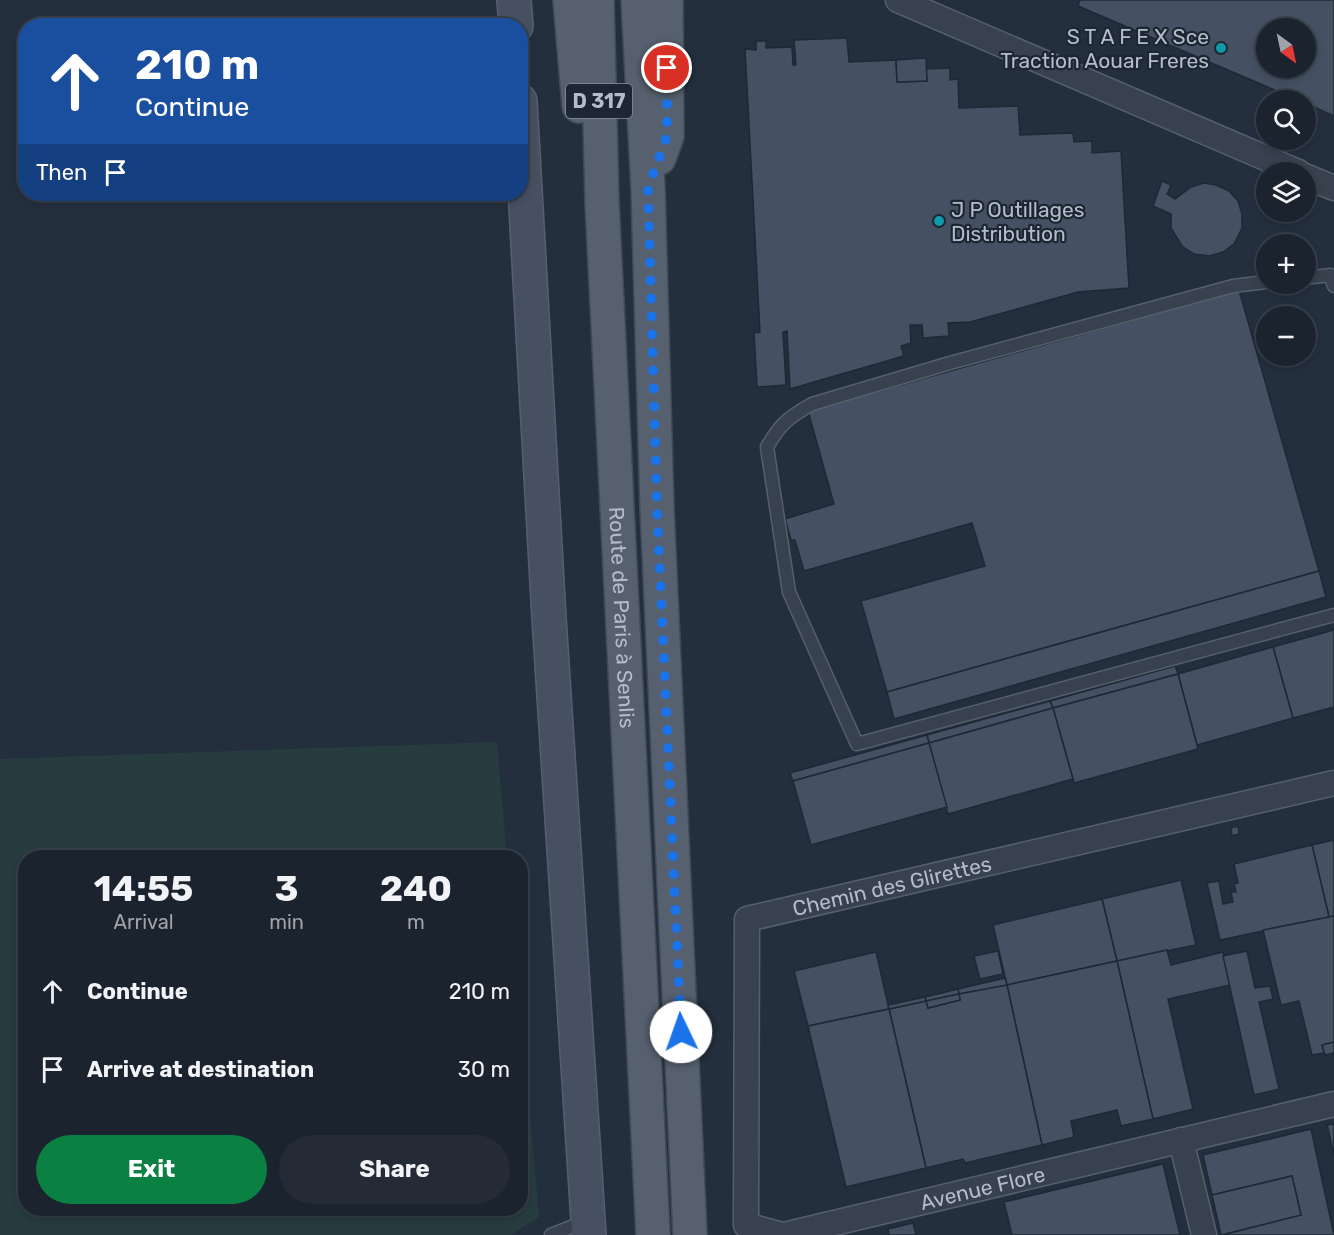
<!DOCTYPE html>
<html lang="en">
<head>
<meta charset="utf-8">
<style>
	:root { --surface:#1b232e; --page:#242b36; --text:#f1f3f6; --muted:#a0a4aa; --line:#39404a; --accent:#0b8043 }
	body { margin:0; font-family:Rubik,sans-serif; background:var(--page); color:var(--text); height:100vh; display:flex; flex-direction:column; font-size:22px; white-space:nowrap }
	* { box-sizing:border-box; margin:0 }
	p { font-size:20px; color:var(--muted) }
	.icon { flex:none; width:33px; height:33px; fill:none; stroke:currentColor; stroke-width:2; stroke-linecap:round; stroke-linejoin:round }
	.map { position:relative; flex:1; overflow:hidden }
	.sheet { position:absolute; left:18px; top:850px; width:510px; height:366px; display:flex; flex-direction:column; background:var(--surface); border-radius:24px; box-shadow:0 3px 9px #0003,0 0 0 2px var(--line) }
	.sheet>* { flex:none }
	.top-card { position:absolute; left:18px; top:18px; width:510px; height:183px; border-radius:24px; box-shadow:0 3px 9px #0003,0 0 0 2px var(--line); background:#1a4fa0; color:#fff; overflow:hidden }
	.needle { width:39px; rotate:147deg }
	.buttons { position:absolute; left:1256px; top:18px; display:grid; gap:12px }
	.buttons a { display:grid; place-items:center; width:60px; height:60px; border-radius:50%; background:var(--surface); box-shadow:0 3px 9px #0003,0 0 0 2px var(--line); font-size:30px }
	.pin { position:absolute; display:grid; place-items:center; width:51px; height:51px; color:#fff; margin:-26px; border:3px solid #fff; border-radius:50%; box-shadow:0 2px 6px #0007 }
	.me { position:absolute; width:66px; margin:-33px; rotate:357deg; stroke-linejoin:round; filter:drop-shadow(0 0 4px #0008) }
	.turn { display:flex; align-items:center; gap:21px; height:126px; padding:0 18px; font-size:27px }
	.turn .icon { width:78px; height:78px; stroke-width:2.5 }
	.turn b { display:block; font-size:42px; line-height:51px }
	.then { display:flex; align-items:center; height:57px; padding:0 18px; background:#0003; gap:12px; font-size:22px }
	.eta { display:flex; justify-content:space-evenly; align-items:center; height:102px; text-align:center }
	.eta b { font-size:36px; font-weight:700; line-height:42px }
	.primary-button { display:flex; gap:12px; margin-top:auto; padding:12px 18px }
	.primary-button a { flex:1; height:69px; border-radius:36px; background:var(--accent); color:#fff; font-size:24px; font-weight:700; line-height:69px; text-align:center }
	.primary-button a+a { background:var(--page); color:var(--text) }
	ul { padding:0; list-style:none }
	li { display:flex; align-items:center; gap:18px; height:78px; padding:0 18px }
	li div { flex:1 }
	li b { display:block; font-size:22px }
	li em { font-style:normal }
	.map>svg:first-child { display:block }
	.green { fill:#263c3f }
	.building { fill:#455162; stroke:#1f2835; stroke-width:1.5; fill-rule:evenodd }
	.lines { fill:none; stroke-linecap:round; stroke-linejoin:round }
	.lane-casing { stroke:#565f6c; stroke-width:15 }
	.street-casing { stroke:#565f6c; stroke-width:27 }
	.secondary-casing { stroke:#565f6c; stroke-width:36 }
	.primary-casing { stroke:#414a57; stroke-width:36 }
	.lane { stroke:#38414e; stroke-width:12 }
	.street { stroke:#38414e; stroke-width:24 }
	.secondary { stroke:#465061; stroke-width:33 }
	.primary { stroke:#56606e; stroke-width:33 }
	.route { stroke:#1a73e8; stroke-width:10; stroke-dasharray:0 18 }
	.culture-dot { fill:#0f9aa8; stroke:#1d2633; stroke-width:2 }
	.labels { text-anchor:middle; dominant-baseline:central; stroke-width:4.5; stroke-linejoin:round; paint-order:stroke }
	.shield { fill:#1d2633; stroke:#878f9c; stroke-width:1.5 }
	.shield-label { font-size:20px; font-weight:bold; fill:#b4bcc9 }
	.poi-label { font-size:21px; fill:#b4bcc9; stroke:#1d2633; text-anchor:end }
	.street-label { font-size:21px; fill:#b4bcc9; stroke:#1d2633 }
</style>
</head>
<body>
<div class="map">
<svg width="1334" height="1235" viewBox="0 0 1334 1235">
	<rect width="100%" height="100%" fill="#242f3e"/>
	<polygon class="green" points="497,742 507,858 26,858 26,1209 520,1209 521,1008 539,1217 511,1235 0,1235 0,759"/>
	<g class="building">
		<path d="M1080 0H1334V116L1305 103V100H1298L1078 6ZM1266 28H1305V68H1266Z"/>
		<polygon points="847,38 849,62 896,60 897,82 927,81 926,69 950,68 950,80 958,79 959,108 1018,106 1020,135 1073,133 1074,142 1092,141 1092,153 1121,151 1129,288 1078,292 970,322 948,323 949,336 923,338 922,325 910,325 911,343 901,346 904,356 790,389 787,331 783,332 786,385 757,387 754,333 760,332 745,49 756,50 756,41 766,41 766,48 792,47 793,65 796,65 794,40"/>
		<polygon points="926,58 927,81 897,82 896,60"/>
		<polygon points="1162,181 1171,185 1167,194 1175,199 1191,187 1204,183 1216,185 1229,191 1238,201 1242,214 1242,228 1234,244 1223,252 1209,256 1194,254 1182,246 1171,228 1171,214 1153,206"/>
		<polygon points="1239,290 1319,571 887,692 861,601 985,566 972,523 804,571 795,540 791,540 785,519 834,504 808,411"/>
		<polygon points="1319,571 1326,597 894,719 887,692"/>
		<polygon points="1334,630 1334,707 1293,718 1273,647"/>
		<polygon points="1273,647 1293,718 1197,745 1178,674"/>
		<polygon points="1175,666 1178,674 1053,708 1050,701"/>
		<polygon points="1178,674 1198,749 1074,783 1053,708"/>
		<polygon points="1050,701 1053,708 929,743 927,735"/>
		<polygon points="1053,708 1073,779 948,814 929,743"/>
		<polygon points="927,735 929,743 793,781 790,773"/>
		<polygon points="929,743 947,807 811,845 793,781"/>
		<polygon points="1238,826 1239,834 1232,836 1231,828"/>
		<polygon points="1334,840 1334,916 1329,917 1312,845"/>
		<polygon points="1312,845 1329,917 1220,940 1207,883 1219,881 1223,904 1233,902 1231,892 1236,892 1234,884 1238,883 1234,864"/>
		<polygon points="1181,880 1196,945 1117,961 1102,899"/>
		<polygon points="1102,899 1117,961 1007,985 993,925"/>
		<polygon points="1334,916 1334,1042 1322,1045 1324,1053 1312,1055 1299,1001 1281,1005 1263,930"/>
		<polygon points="1167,950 1171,965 1223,952 1230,985 1168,999 1193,1109 1153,1119 1117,961"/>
		<polygon points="998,951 1003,974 980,979 974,956"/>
		<polygon points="1247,951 1255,988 1270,986 1273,999 1259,1002 1279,1089 1254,1095 1223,956"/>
		<polygon points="876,952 889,1009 808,1026 794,971"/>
		<polygon points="1117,961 1153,1119 1121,1126 1117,1110 1071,1121 1074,1137 1042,1145 1007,985"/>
		<polygon points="1005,978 1007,985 959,994 958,989"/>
		<polygon points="1007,985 1042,1145 965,1163 963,1159 926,1168 889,1009 926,1001 928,1008 960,1000 959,994"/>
		<polygon points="958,989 959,994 926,1001 925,997"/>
		<polygon points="959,994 960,1000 928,1008 926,1001"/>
		<polygon points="925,997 926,1001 889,1009 888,1005"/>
		<polygon points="889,1009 926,1168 846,1187 808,1026"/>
		<polygon points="1334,1042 1334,1053 1325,1055 1322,1045"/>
		<polygon points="1334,1124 1334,1155 1327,1125"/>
		<polygon points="1311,1129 1334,1235 1222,1235 1301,1215 1292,1176 1212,1195 1203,1155"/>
		<polygon points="1163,1164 1180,1235 1012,1235 1004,1202"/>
		<polygon points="1292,1176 1301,1215 1221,1235 1212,1195"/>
		<polygon points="913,1223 916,1235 889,1235 888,1229"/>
	</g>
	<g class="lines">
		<g class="lane-casing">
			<g id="lane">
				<polyline points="1305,278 1330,275 1334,286"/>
				<path d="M1266 282 1233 286 950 363 812 404C789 417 780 424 767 447L789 592 857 744 1334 615"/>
				<polyline points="551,1235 586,1221"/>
			</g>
		</g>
		<g class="street-casing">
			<g id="street">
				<polyline points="898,0 1298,172"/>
				<polyline points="1305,176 1334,188"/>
				<polyline points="1181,1140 1204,1235"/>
				<path id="s1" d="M782 1235 746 1225 747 919 1334 783"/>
				<path id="s2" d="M784 1235 1334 1104"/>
			</g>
		</g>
		<g class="secondary-casing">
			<g id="secondary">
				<polyline points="514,0 516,26"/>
				<polyline points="520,101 549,618 589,1235"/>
			</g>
		</g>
		<g class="primary-casing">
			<g id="primary">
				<polyline points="570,0 579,106"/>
				<path id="s3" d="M597 0 602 202 653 1235"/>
				<polyline points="638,0 648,188 657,508 690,1235"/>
				<polyline points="659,158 667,136 666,0"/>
			</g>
		</g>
		<use href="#lane" class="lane"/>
		<use href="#street" class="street"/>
		<use href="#secondary" class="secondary"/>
		<use href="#primary" class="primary"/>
	</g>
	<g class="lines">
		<polyline class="route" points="667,68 667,136 648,188 657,508 681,1032"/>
	</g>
	<g class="culture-dot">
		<circle cx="1221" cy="48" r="6"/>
		<circle cx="939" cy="221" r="6"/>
	</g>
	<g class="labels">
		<rect class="shield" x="566" y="84" width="66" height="34" rx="4.5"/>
		<g class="shield-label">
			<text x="599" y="101">D 317</text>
		</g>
		<g class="poi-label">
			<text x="1209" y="36">S T A F E X Sce<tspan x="1209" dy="24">Traction Aouar Freres</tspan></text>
			<text x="951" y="209" text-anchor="start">J P Outillages<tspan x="951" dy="24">Distribution</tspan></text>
		</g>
		<g class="street-label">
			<text stroke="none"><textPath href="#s3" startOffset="618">Route de Paris à Senlis</textPath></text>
			<text stroke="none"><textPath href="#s1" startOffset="492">Chemin des Glirettes</textPath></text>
			<text stroke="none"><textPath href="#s2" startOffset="204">Avenue Flore</textPath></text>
		</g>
	</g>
</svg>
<div class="buttons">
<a><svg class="needle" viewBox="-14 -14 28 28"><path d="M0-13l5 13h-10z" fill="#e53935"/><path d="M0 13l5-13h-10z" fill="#a0a4aa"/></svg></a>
<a><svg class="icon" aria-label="search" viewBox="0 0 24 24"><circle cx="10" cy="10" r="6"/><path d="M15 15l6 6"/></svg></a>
<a><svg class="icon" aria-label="layers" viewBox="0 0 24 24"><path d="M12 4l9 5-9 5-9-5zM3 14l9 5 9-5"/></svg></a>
<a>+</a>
<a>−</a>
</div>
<div class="pin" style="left:667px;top:68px;background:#d93025"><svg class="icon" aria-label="arrive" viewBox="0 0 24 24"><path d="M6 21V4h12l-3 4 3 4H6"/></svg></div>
<svg class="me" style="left:681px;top:1032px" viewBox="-20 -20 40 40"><circle r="19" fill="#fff"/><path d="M0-13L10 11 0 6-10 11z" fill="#1a73e8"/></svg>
<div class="top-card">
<div class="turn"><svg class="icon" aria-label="ahead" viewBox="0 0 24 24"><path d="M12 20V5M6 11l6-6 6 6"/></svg><div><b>210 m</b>Continue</div></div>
<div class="then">Then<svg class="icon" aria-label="arrive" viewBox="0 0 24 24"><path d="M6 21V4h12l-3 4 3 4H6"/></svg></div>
</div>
<section class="sheet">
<div class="eta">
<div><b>14:55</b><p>Arrival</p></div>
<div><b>3</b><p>min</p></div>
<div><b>240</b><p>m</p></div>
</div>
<ul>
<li><svg class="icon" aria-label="ahead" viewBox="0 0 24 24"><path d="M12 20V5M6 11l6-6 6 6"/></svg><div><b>Continue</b></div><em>210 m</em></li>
<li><svg class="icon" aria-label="arrive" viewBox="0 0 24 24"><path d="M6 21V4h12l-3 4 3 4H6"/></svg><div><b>Arrive at destination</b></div><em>30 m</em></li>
</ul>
<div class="primary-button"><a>Exit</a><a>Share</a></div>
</section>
</div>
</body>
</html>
